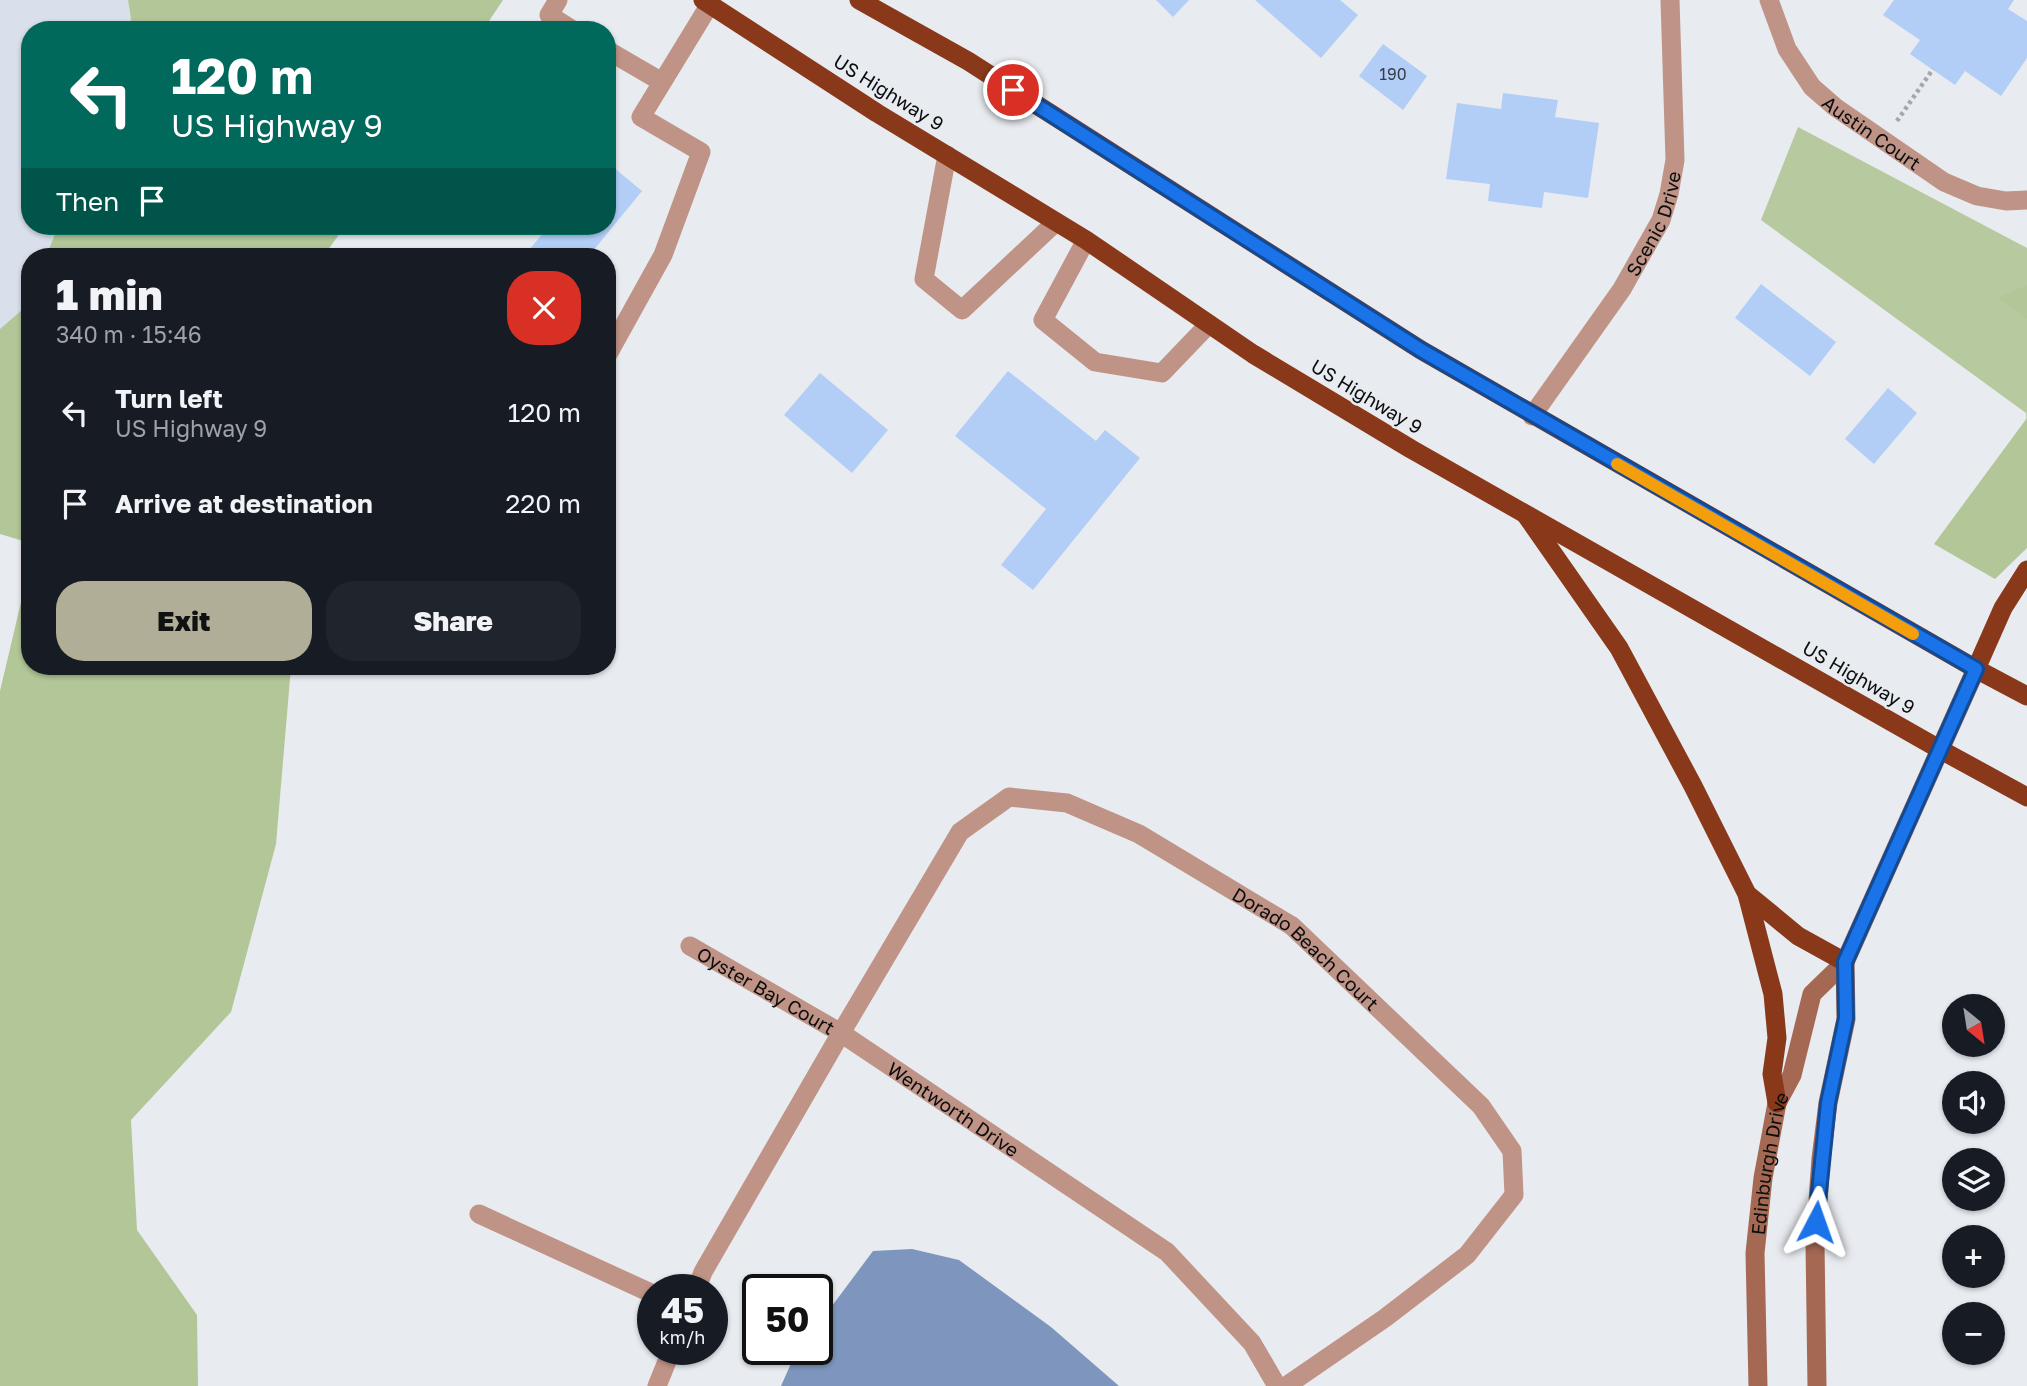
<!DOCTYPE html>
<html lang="en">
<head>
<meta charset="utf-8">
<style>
	:root { --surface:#171b24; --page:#20242c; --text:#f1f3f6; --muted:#9ea1a6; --accent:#b1ae98 }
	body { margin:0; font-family:"Golos Text",sans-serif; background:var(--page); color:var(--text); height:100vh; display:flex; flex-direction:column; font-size:26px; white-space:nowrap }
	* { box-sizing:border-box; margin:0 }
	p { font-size:23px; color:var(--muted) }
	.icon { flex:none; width:38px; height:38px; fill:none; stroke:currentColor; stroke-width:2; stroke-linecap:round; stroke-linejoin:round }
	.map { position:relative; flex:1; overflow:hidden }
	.panel { position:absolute; left:21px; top:248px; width:595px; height:427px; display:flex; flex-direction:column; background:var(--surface); border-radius:28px; box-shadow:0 2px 5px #0004 }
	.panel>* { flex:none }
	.guide { position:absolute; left:21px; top:21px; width:595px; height:214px; border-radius:28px; box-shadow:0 2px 5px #0004; background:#00695c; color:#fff; overflow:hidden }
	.needle { width:46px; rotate:150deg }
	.tools { position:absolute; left:1942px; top:994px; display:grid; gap:14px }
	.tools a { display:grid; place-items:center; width:63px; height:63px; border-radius:50%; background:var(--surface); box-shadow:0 2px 5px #0004; font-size:35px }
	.speed { position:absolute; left:637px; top:1274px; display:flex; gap:14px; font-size:35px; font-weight:700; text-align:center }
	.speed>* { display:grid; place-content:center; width:91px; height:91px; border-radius:50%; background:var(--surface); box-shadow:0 2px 5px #0004; line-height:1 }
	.speed small { font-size:18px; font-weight:400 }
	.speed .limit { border:4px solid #111; border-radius:10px; background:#fff; color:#111 }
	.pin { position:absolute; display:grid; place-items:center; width:60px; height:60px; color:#fff; margin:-30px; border:4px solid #fff; border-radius:50%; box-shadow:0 2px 7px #0007 }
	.me { position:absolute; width:77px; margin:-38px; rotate:4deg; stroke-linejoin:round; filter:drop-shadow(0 0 5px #0008) }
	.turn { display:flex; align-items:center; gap:24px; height:147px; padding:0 35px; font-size:32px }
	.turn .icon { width:91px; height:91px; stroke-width:2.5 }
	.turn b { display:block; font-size:49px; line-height:60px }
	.then { display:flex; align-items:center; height:66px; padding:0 35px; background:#0003; gap:14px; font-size:26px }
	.round { display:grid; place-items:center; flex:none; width:74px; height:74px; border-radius:28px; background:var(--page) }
	.headline { display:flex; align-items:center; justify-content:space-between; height:119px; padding:0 35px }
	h1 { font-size:42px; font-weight:800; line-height:52px }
	.action { display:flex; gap:14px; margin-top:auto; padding:14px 35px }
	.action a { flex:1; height:80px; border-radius:28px; background:var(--accent); color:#111; font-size:28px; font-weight:800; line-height:80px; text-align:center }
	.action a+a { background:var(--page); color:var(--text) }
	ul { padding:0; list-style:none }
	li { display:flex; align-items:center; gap:21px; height:91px; padding:0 35px }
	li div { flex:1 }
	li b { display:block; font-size:26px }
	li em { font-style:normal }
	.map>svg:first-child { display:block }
	.built { fill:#d9e0ec }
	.green { fill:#b6c99f }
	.forest { fill:#b2c698 }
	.water { fill:#7e96be }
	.building { fill:#b2cef7 }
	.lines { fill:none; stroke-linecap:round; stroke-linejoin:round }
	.path { stroke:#a5a7ab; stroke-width:4.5; stroke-dasharray:3.5 3.5; stroke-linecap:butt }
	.service { stroke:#bf9385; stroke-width:19 }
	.minor { stroke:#bf9385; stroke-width:19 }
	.secondary { stroke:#a56853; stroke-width:19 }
	.trunk { stroke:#89391a; stroke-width:19 }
	.route-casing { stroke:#114b97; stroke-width:18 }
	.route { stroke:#1a73e8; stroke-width:12 }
	.slow { stroke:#f59e0b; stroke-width:12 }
	.labels { text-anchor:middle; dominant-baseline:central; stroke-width:5; stroke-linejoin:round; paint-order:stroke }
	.number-label { font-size:16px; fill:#363d49 }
	.street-label { font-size:19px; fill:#0c0d0f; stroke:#e8ebf0 }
</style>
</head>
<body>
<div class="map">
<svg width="2027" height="1386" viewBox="0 0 2027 1386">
	<rect width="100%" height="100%" fill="#e8ebf0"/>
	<polygon class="built" points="0,0 128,0 131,19 127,30 30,30 30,226 58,226 46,257 30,257 30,303 0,329"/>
	<polygon class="green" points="1798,127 2027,248 2027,424 2026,413 1761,220"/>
	<g class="forest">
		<polygon points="128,0 503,0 483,30 127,30 131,19"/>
		<polygon points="58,226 345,226 323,257 46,257"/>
		<polygon points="2027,285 2027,319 1998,298"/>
		<polygon points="30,303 30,543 0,534 0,329"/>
		<polygon points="2027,418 2027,548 1995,579 1934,544"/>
		<polygon points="30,564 30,667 291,667 276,844 231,1012 131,1120 137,1230 197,1315 198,1386 0,1386 0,691"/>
	</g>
	<polygon class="water" points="912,1249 959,1260 1051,1327 1119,1386 781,1386 793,1359 800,1349 817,1349 817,1326 873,1251"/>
	<g class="building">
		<polygon points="1156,0 1189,0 1173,17"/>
		<polygon points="1255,0 1340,0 1358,15 1321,58"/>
		<polygon points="1894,0 2014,0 2008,9 2027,21 2027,58 2001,96 1965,71 1955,85 1910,54 1920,40 1883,15"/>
		<polygon points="1383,44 1427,76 1403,110 1359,76"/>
		<polygon points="1503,93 1558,100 1555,117 1599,123 1588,198 1544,192 1542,208 1488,201 1490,184 1446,179 1457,103 1501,109"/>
		<polygon points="607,162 642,191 588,257 523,257 549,226 607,226"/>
		<polygon points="1761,284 1836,342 1810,376 1735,318"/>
		<polygon points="1008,371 1096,441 1105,430 1140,458 1033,590 1001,565 1046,509 955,436"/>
		<polygon points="820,373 888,430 852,473 784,415"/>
		<polygon points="1888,388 1917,413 1874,464 1845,439"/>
	</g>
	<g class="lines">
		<polyline class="path" points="1897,121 1933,69"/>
		<g class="service">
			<polyline points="558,0 549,15 573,30"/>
			<polyline points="607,50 662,82"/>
			<polyline points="947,155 924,279 962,310 1056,222"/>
			<polyline points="1086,240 1043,320 1095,362 1162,373 1209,324"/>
			<polyline points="607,356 663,255 701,152 641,117 710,4"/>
		</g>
		<g class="minor">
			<path id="s1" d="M1769 0 1787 49 1812 87 1835 107 1944 182 1977 196 2006 201 2027 200"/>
			<path id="s2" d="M1532 416 1622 289 1661 220 1669 194 1675 160 1670 0"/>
			<path id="s3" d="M690 946 841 1033 1167 1252 1252 1343 1277 1386"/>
			<polyline points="479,1214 653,1294"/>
			<path id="s4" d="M696 1290 703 1272 841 1033 960 832 1009 797 1067 803 1139 834 1292 926 1481 1106 1512 1151 1514 1195 1467 1255 1385 1318 1286 1386"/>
			<polyline points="657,1386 672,1349"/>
		</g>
		<g class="secondary">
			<path id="s5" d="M1758 1386 1755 1253 1763 1178 1777 1103 1792 1075 1812 994 1845 962 1976 669"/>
			<polyline points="1817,1386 1815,1243 1821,1159 1828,1103 1846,1019 1845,962"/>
		</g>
		<g class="trunk">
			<polyline points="703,0 877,113 1086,240 1253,354 1411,449 1941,750 2027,797"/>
			<polyline points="859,0 968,61 1421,350 1976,669 2027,696"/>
			<polyline points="1526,515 1619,648 1693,786 1747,894 1773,994 1777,1038 1772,1074 1777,1103"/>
			<polyline points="1976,669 2003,608 2027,570"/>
			<polyline points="1747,894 1798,936 1845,962"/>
		</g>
	</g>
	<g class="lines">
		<g class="route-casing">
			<polyline id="route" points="1013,90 1421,350 1976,669 1845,962 1846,1018 1828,1103 1816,1222"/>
		</g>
		<use href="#route" class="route"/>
		<polyline class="slow" points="1617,464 1913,634"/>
	</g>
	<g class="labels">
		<g class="number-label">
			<text x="1393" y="74">190</text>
		</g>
		<g class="street-label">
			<text transform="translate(889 92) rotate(32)">US Highway 9</text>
			<text stroke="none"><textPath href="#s1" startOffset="173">Austin Court</textPath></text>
			<text stroke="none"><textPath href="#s2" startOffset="229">Scenic Drive</textPath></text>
			<text transform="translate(1367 396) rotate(31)">US Highway 9</text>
			<text transform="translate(1859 677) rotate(30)">US Highway 9</text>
			<text stroke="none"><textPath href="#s4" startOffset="929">Dorado Beach Court</textPath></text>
			<text stroke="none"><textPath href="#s3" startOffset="88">Oyster Bay Court</textPath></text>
			<text stroke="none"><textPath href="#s3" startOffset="310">Wentworth Drive</textPath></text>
			<text stroke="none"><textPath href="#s5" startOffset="224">Edinburgh Drive</textPath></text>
		</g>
	</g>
</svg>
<div class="tools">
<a><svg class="needle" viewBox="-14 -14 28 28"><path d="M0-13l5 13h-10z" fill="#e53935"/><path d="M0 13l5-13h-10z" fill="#9ea1a6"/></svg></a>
<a><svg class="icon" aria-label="sound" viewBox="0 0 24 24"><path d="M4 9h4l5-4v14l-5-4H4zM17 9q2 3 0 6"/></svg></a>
<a><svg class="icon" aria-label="layers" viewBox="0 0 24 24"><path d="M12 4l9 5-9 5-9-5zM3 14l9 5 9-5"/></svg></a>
<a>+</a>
<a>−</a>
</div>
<div class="speed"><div>45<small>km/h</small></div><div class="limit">50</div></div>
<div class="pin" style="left:1013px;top:90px;background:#d93025"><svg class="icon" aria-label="arrive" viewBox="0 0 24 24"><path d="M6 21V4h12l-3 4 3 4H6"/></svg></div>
<svg class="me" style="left:1816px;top:1222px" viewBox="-20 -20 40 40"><path d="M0-17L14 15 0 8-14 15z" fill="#1a73e8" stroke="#fff" stroke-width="4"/></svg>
<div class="guide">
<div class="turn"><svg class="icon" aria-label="left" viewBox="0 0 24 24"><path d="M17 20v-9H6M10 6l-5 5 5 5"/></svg><div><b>120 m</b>US Highway 9</div></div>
<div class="then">Then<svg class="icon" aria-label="arrive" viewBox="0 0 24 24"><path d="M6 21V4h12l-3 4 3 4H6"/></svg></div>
</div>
<section class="panel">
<div class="headline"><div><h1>1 min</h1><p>340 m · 15:46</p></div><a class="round" style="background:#d93025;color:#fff"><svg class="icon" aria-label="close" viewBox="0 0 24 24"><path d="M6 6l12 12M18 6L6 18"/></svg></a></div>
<ul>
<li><svg class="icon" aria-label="left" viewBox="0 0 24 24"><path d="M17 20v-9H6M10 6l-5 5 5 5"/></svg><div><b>Turn left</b><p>US Highway 9</p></div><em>120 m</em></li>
<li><svg class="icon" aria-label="arrive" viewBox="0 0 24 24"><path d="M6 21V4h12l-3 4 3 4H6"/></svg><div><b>Arrive at destination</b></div><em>220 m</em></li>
</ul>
<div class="action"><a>Exit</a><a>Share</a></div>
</section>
</div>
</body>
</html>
